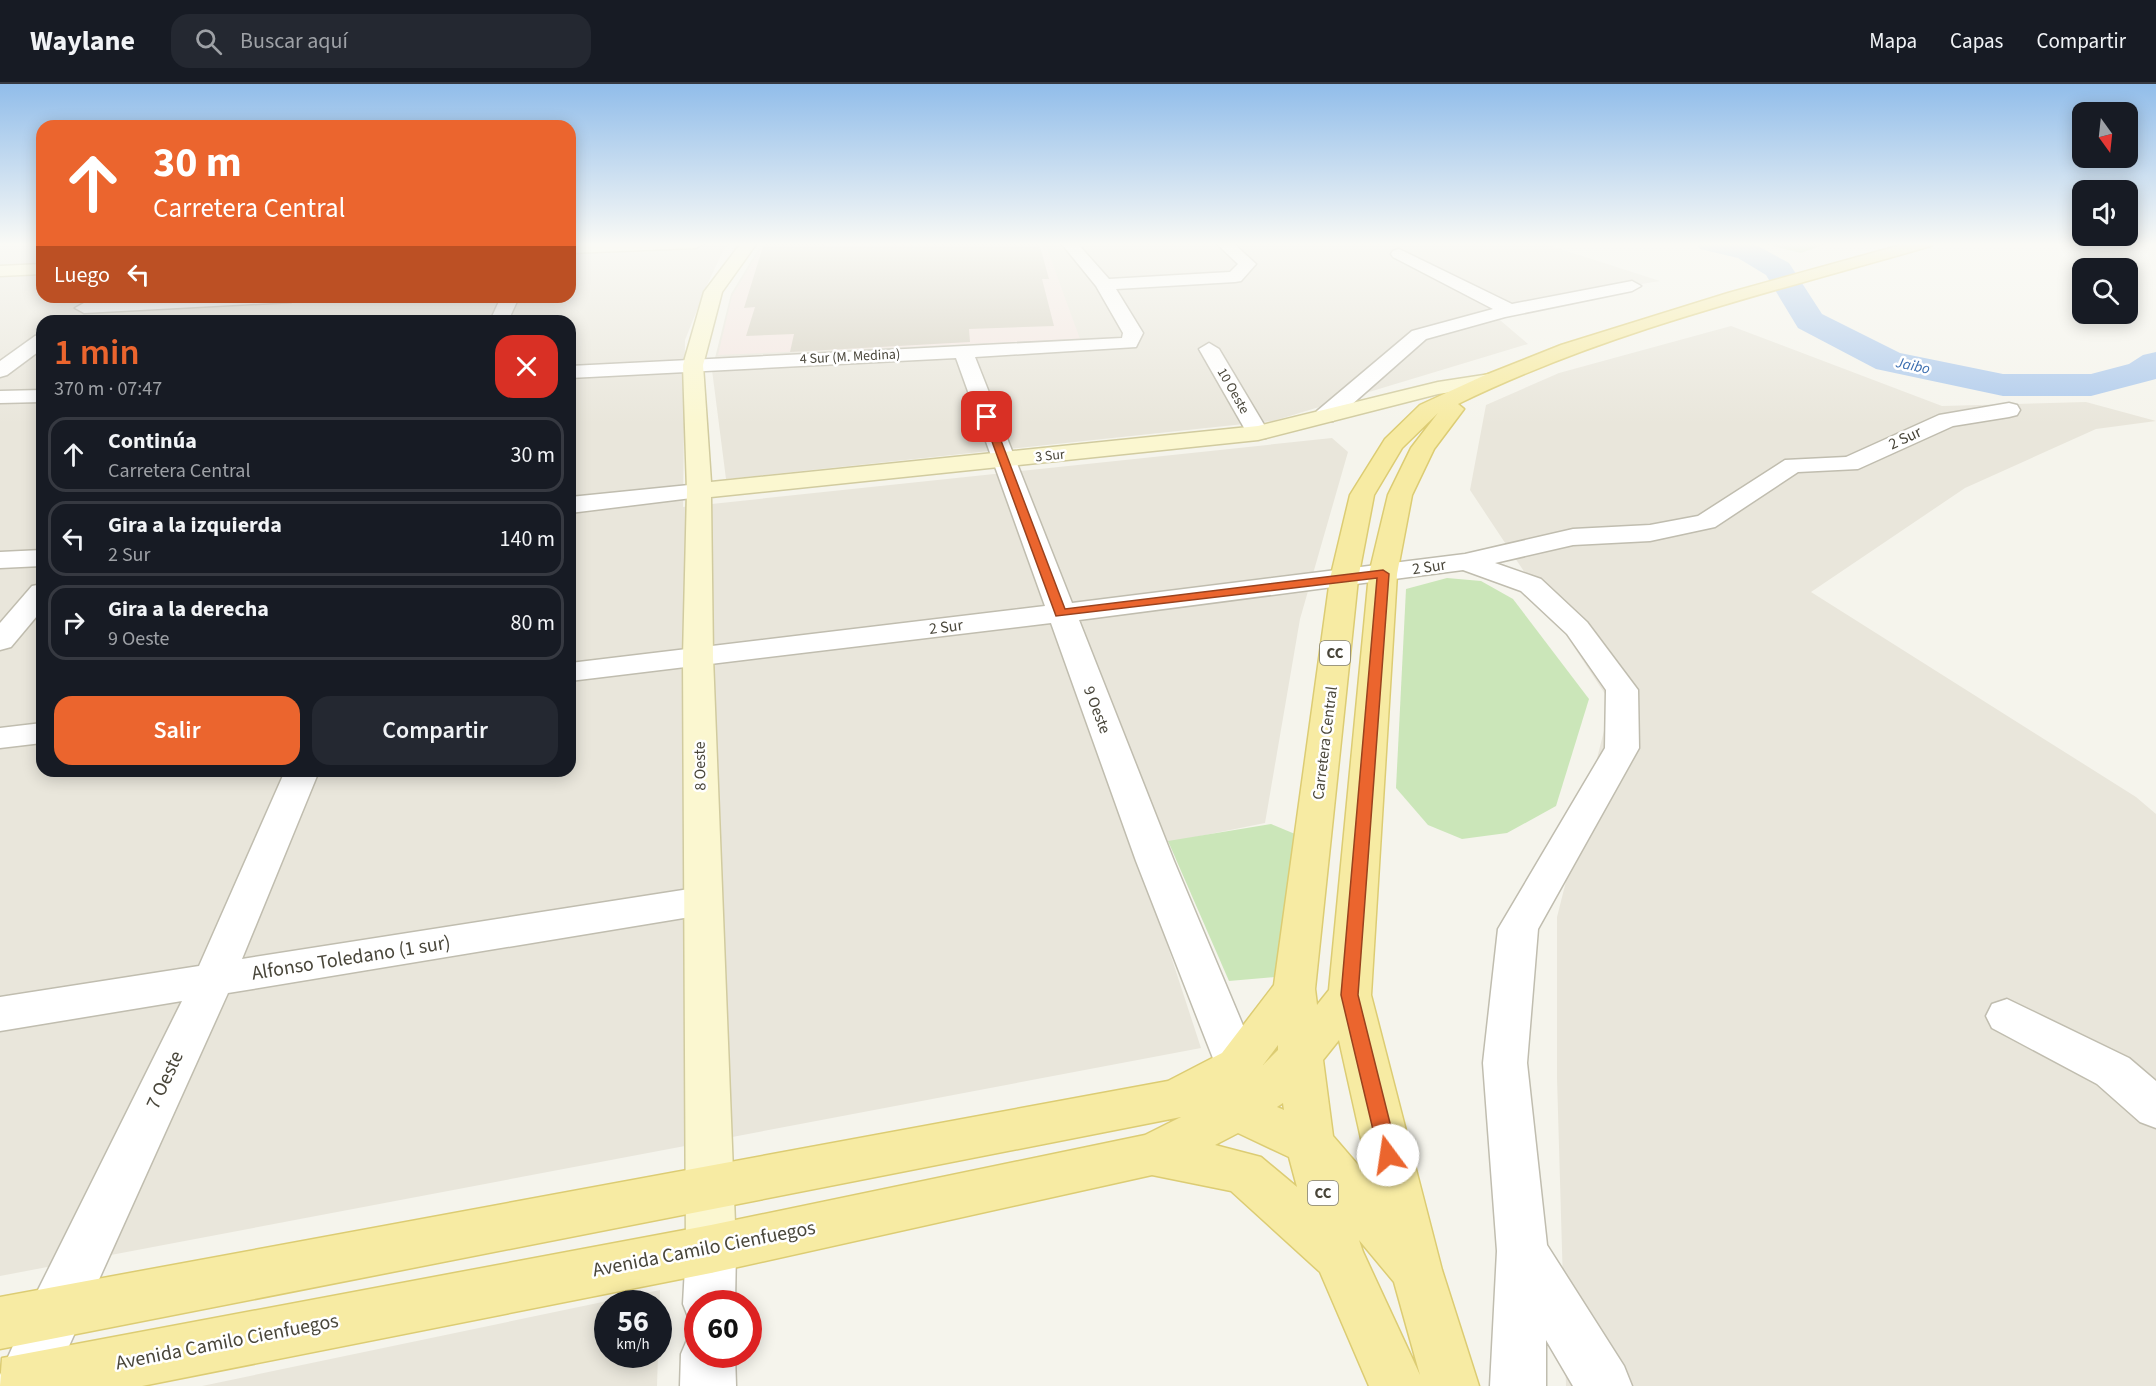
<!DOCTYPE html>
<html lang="es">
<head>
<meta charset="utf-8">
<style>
	:root { --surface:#171b24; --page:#242831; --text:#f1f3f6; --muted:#9ea1a6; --line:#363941; --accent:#eb652e }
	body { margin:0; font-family:"Source Sans 3",sans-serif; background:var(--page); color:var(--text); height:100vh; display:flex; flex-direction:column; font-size:22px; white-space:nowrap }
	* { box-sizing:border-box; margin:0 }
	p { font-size:20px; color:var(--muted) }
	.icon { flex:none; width:33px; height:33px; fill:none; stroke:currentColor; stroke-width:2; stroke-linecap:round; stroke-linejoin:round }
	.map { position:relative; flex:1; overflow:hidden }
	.panel { position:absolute; left:36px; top:231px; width:540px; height:462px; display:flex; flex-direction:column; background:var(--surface); border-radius:18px; box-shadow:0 3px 15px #0003 }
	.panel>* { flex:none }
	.top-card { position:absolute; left:36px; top:36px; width:540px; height:183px; border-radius:18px; box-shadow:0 3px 15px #0003; background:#eb652e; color:#fff; overflow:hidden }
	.needle { width:39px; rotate:165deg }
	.controls { position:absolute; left:2072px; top:18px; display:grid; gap:12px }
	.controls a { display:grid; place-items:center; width:66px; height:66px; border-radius:12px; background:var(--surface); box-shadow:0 3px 15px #0003; font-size:30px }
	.speed { position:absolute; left:594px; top:1206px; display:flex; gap:12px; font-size:30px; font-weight:700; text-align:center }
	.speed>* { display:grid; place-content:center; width:78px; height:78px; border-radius:50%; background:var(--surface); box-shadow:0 3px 15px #0003; line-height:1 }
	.speed small { font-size:15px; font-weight:400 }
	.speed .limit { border:9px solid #d22; background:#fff; color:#111 }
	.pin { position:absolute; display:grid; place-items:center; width:51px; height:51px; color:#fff; margin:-26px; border-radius:12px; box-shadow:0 3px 9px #0006 }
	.me { position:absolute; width:66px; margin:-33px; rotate:346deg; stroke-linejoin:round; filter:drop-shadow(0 0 4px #0008) }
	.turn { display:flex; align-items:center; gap:21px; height:126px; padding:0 18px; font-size:27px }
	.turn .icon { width:78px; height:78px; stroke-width:2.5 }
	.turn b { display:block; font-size:42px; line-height:51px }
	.then { display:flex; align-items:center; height:57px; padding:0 18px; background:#0003; gap:12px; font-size:22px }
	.round { display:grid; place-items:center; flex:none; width:63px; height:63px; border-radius:18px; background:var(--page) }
	.summary { display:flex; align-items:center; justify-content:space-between; height:102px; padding:0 18px }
	h1 { font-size:36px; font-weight:600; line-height:45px; color:var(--accent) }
	.button { display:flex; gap:12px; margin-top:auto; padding:12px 18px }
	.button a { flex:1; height:69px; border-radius:18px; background:var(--accent); color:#fff; font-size:24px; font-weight:600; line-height:69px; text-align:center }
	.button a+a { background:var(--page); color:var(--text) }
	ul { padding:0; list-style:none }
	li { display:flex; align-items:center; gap:18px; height:75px; margin:0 12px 9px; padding:0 6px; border:3px solid var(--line); border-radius:18px }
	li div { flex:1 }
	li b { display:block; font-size:22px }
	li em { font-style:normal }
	header { display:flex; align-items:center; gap:36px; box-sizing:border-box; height:84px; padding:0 30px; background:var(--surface); border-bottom:2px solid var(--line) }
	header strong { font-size:28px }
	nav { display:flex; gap:33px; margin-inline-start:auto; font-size:21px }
	.search { width:420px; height:54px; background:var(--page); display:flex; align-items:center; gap:15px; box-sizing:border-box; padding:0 21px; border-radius:18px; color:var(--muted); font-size:22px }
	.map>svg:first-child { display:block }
	.residential { fill:#e9e6db; fill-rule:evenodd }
	.medical { fill:#f4e6e1 }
	.green { fill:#cbe6b9 }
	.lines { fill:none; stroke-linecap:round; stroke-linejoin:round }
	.river { fill:#aecaec; fill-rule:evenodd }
	.building { fill:#d6d1c2 }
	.street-casing { stroke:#c0bdaf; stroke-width:3 }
	.secondary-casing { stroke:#d1cb9f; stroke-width:3 }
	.primary-casing { stroke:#dccc73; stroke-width:3 }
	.street { fill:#fff; fill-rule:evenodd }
	.secondary { fill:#fbf7d0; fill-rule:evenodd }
	.primary { fill:#f7eba3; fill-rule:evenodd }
	.route { fill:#eb652e; stroke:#99421e; stroke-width:1.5 }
	.labels { text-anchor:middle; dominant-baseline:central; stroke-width:5; stroke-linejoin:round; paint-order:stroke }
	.far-street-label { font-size:14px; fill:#49463a; stroke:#fff }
	.far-water-label { font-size:15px; font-style:italic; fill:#3a6daf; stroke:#fff }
	.shield { fill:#fff; stroke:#807e75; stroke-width:1.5 }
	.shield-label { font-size:15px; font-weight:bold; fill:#49463a }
	.street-label { font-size:16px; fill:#49463a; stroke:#fff }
	.near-street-label { font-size:20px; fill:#49463a; stroke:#fff }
</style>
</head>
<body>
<header>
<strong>Waylane</strong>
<div class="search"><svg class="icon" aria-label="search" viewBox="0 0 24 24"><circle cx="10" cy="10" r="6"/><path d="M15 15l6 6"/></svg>Buscar aquí</div>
<nav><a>Mapa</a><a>Capas</a><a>Compartir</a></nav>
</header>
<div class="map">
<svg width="2156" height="1302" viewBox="0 0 2156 1302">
	<rect width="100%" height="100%" fill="#f5f4ec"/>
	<g class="residential">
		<path d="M0 159H42V213H570V159H732L723 167 707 201 685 256 683 423 1332 354 1348 368 1300 535 1265 739 1136 765 1201 964 0 1192ZM42 237H570V687H42Z"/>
		<polygon points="762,159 1542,159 1660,197 1487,225 1528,260 1273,337 726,395 712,286 731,210"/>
		<polygon points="1731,242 1942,322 2086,318 2156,337 2096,345 1965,404 1811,508 2136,713 2156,730 2156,1302 1566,1302 1557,994 1557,833 1611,619 1470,406 1486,321 1559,289"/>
		<polygon points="660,1206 659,1244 658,1220 608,1220 608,1270 658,1271 657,1302 202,1302"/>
	</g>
	<polygon class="medical" points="764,159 1045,159 1080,255 718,271 732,212"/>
	<g class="green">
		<polygon points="1760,159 1829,159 1801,169"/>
		<polygon points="1447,494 1481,497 1513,515 1589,615 1556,722 1507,749 1462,755 1428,741 1396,704 1406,505"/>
		<polygon points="1271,740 1295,750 1275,893 1229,897 1168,757"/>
	</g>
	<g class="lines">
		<polygon class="river" points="1696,159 1746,159 1758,162 1789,179 1822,230 1900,269 2003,290 2091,290 2129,280 2143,271 2156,268 2156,295 2091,312 2003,312 1876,285 1798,244 1766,191 1738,174 1700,165"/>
	</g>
	<polygon class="building" points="764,159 826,159 825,162 1039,159 1049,195 1042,195 1054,242 969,245 970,258 790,268 794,250 746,252 755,223 744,224"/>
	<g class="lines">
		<g class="street-casing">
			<g id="street">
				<polygon points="1061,159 1077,159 1109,195 1230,188 1238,180 1216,159 1233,159 1256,180 1241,197 1235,198 1116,205 1143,249 1136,263 975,273 1072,519 1465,470 1573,445 1650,441 1698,432 1785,376 1846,373 1939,331 2009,319 2017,321 2020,326 2017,331 2009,333 1953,342 1858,385 1798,388 1715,443 1650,457 1573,461 1495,479 1541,495 1587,538 1638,606 1639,664 1538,845 1527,979 1547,1161 1624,1282 1632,1302 1573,1302 1546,1256 1546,1302 1490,1302 1497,1167 1483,979 1498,845 1605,664 1606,606 1567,550 1521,507 1463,486 1079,536 1174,777 1260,982 1254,995 1238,1000 1222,995 1216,982 1136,777 1051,539 570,597 570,579 1045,522 956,274 570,294 570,282 1122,254 1123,249 1096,202"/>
				<polygon points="1399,165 1512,220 1632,197 1641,202 1632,207 1505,233 1426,255 1333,337 1317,337 1314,332 1317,327 1412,247 1493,225 1393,173 1391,170 1393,167"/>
				<polygon points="189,213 300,213 291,218 84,229 75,224 84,219"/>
				<polygon points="501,213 519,213 508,237 490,237"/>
				<polygon points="42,250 42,265 7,291 0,293 0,277 35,252"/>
				<polygon points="1209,259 1219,265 1269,349 1266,354 1250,354 1247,349 1199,265"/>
				<polygon points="42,306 42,318 0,319 0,307"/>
				<polygon points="699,400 708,402 711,407 708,412 570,429 570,413"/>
				<polygon points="42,466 42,482 0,484 0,468"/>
				<polygon points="42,500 42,526 11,563 0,566 0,539 32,502"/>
				<polygon points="42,639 42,659 0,664 0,644"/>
				<polygon points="285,687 319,687 242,875 702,803 716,807 721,817 716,827 702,831 228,909 51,1302 0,1302 0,1291 36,1210 182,917 0,947 0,913 199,882"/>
				<polygon points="2007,915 2129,974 2156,997 2156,1044 2140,1038 2097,1000 1992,944 1986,932 1992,920"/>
				<polygon points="711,1141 729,1148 736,1165 735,1220 698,1220 698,1241 690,1238 683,1220 686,1165 693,1148"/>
				<polygon points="698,1247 698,1270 735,1270 736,1302 680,1302 681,1270 689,1251"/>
			</g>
		</g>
		<g class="secondary-casing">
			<g id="secondary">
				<polygon points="570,159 704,159 696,164 570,169"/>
				<polygon points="741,159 757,159 722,208 703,281 711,398 1258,342 1438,298 1490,290 1497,292 1500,296 1497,300 1490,302 1438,310 1258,356 711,413 713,573 736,1165 729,1182 711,1189 693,1182 686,1165 683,573 687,407 683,281 704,208"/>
				<polygon points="42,180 42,190 0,192 0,182"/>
			</g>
		</g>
		<g class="primary-casing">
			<path id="primary" d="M1908 159H1933L1931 162C1772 208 1607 247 1458 320L1464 325 1434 365 1412 411 1397 490 1371 911 1442 1186 1479 1302H1369L1320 1188 1231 1107 1152 1091 711 1189 142 1302H0L2 1274 711 1141 1145 1051 1181 1033 0 1265V1213L1168 997 1222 969 1274 901 1330 495 1350 411 1385 355 1420 321 1483 292 1561 261 1728 209ZM1438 329 1411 364 1388 411 1369 490 1329 906 1317 921 1315 905 1358 495 1374 411 1402 364ZM1339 956 1370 1095 1333 1052 1323 976ZM1278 961V966L1263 981ZM1283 1019 1284 1026 1277 1023ZM1238 1049 1289 1073 1297 1103 1261 1073 1215 1061ZM1359 1156 1394 1198 1420 1291 1363 1168Z"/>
		</g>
		<use href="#street" class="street"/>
		<use href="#secondary" class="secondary"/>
		<use href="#primary" class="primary"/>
	</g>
	<linearGradient id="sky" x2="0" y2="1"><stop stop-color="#91bdea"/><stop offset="0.47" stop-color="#fafaf6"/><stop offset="1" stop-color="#fafaf6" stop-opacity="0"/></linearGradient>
	<rect width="2156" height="341" fill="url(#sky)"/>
	<polygon class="route" points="987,331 992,333 1065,525 1383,486 1389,490 1358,911 1398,1071 1395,1077 1388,1080 1381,1077 1379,1071 1341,911 1377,494 1056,532 983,333"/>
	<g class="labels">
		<g class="far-street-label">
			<text transform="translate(850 273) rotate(-3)">4 Sur (M. Medina)</text>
			<text transform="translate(1233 307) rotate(60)">10 Oeste</text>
			<text transform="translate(1050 372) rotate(-6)">3 Sur</text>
		</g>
		<g class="far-water-label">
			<text transform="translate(1913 282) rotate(12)">Jaibo</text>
		</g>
		<g class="shield">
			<rect x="1320" y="557" width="30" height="24" rx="4.5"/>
			<rect x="1308" y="1097" width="30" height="24" rx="4.5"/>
		</g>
		<g class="shield-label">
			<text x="1335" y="569">CC</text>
			<text x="1323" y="1109">CC</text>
		</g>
		<g class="street-label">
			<text transform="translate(1905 354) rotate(-25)">2 Sur</text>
			<text transform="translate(1429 483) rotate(-8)">2 Sur</text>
			<text transform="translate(946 543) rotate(-7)">2 Sur</text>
			<text transform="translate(1097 626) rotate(69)">9 Oeste</text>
			<text transform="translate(1325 659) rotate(-83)">Carretera Central</text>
			<text transform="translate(700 682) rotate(-91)">8 Oeste</text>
		</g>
		<g class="near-street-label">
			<text transform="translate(351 874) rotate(-9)">Alfonso Toledano (1 sur)</text>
			<text transform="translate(165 996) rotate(-65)">7 Oeste</text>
			<text transform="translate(704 1165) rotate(-11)">Avenida Camilo Cienfuegos</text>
			<text transform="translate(227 1258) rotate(-11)">Avenida Camilo Cienfuegos</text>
		</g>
	</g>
</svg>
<div class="controls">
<a><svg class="needle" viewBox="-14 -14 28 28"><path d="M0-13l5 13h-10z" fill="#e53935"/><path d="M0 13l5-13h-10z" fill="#9ea1a6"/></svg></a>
<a><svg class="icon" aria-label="sound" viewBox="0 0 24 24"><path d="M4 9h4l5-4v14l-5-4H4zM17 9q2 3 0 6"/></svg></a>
<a><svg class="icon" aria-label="search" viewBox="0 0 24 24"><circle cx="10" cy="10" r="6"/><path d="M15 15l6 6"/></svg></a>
</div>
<div class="speed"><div>56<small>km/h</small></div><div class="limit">60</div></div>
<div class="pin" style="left:987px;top:333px;background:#d93025"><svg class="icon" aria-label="arrive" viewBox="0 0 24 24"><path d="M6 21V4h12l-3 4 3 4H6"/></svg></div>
<svg class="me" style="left:1388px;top:1071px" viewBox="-20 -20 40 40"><circle r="19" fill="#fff"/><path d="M0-13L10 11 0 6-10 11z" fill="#eb652e"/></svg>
<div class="top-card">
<div class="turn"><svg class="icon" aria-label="ahead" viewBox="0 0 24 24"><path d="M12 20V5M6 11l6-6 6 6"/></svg><div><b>30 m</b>Carretera Central</div></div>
<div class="then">Luego<svg class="icon" aria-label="left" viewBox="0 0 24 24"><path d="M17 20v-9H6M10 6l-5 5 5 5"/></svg></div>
</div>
<section class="panel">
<div class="summary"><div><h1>1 min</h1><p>370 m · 07:47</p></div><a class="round" style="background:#d93025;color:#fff"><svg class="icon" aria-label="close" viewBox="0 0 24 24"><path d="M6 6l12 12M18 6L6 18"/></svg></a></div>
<ul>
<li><svg class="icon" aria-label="ahead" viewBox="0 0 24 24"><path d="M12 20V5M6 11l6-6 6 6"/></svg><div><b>Continúa</b><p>Carretera Central</p></div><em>30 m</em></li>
<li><svg class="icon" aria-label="left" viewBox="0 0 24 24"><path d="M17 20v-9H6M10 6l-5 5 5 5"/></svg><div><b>Gira a la izquierda</b><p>2 Sur</p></div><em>140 m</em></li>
<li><svg class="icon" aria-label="right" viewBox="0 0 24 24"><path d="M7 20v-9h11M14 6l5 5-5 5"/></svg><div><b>Gira a la derecha</b><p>9 Oeste</p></div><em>80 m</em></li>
</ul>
<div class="button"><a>Salir</a><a>Compartir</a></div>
</section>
</div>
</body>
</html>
